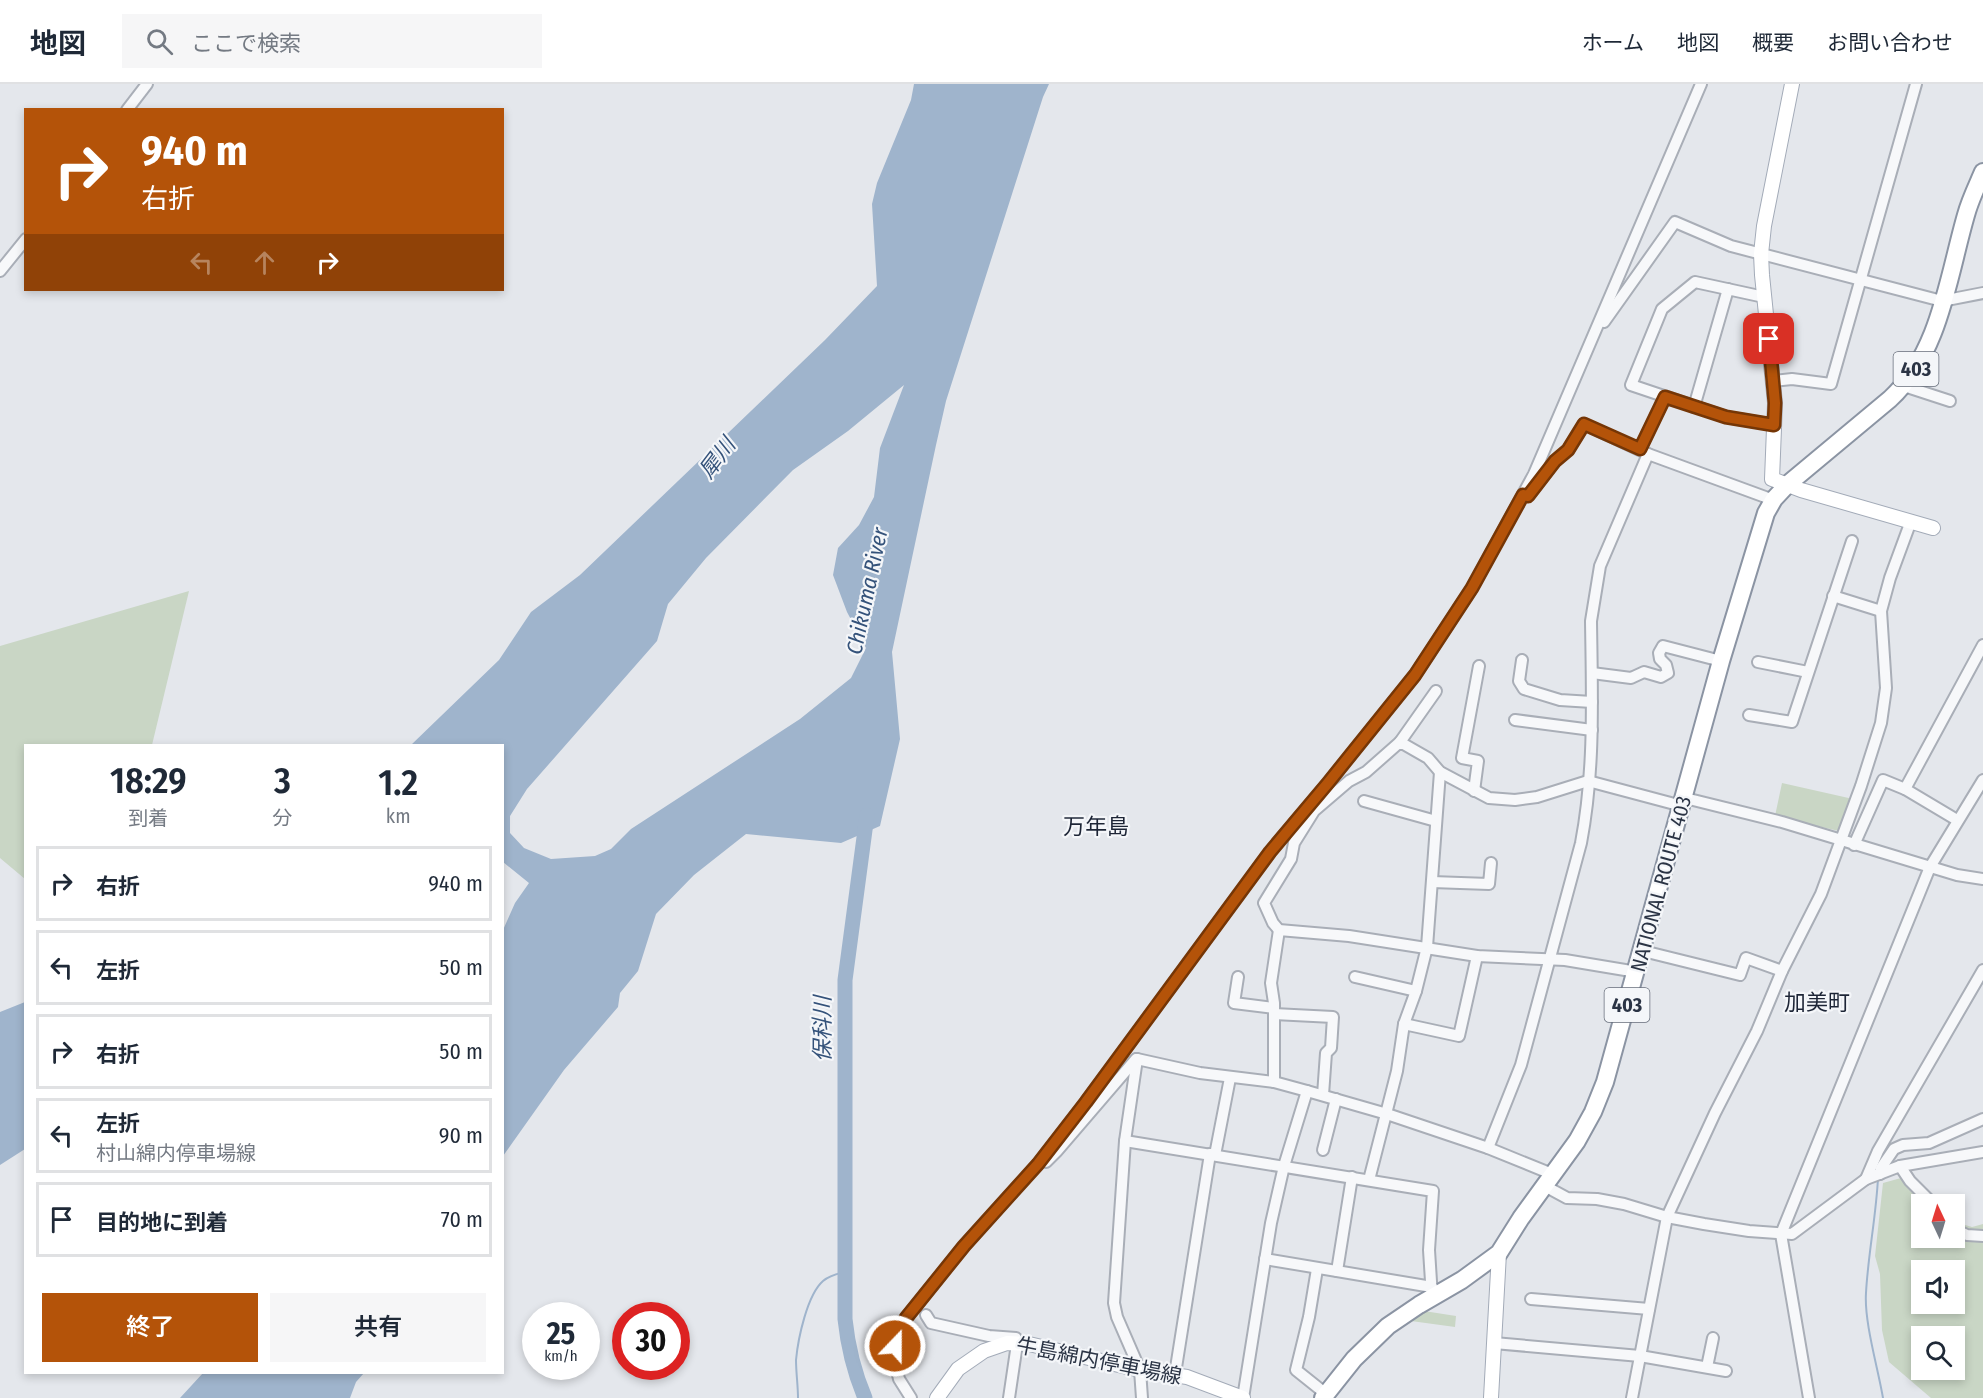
<!DOCTYPE html>
<html lang="ja">
<head>
<meta charset="utf-8">
<style>
	:root { --surface:#fff; --page:#f6f6f7; --text:#1f2937; --muted:#747a83; --line:#e0e1e3; --accent:#b45309 }
	body { margin:0; font-family:"Fira Sans Condensed","Noto Sans JP",sans-serif; background:var(--page); color:var(--text); height:100vh; display:flex; flex-direction:column; font-size:22px; white-space:nowrap }
	* { box-sizing:border-box; margin:0 }
	p { font-size:20px; color:var(--muted) }
	.icon { flex:none; width:33px; height:33px; fill:none; stroke:currentColor; stroke-width:2; stroke-linecap:round; stroke-linejoin:round }
	.map { position:relative; flex:1; overflow:hidden }
	.details { position:absolute; left:24px; top:660px; width:480px; height:630px; display:flex; flex-direction:column; background:var(--surface); border-radius:0px; box-shadow:0 3px 9px #0003 }
	.details>* { flex:none }
	.top-card { position:absolute; left:24px; top:24px; width:480px; height:183px; border-radius:0px; box-shadow:0 3px 9px #0003; background:#b45309; color:#fff; overflow:hidden }
	.needle { width:39px; rotate:356deg }
	.tools { position:absolute; left:1911px; top:1110px; display:grid; gap:12px }
	.tools a { display:grid; place-items:center; width:54px; height:54px; border-radius:0px; background:var(--surface); box-shadow:0 3px 9px #0003; font-size:30px }
	.speed { position:absolute; left:522px; top:1218px; display:flex; gap:12px; font-size:30px; font-weight:700; text-align:center }
	.speed>* { display:grid; place-content:center; width:78px; height:78px; border-radius:50%; background:var(--surface); box-shadow:0 3px 9px #0003; line-height:1 }
	.speed small { font-size:15px; font-weight:400 }
	.speed .limit { border:9px solid #d22; background:#fff; color:#111 }
	.pin { position:absolute; display:grid; place-items:center; width:51px; height:51px; color:#fff; margin:-26px; border-radius:12px; box-shadow:0 3px 9px #0006 }
	.me { position:absolute; width:66px; margin:-33px; rotate:22deg; stroke-linejoin:round; filter:drop-shadow(0 0 4px #0008) }
	.turn { display:flex; align-items:center; gap:21px; height:126px; padding:0 18px; font-size:27px }
	.turn .icon { width:78px; height:78px; stroke-width:2.5 }
	.turn b { display:block; font-size:42px; line-height:51px }
	.lanes { display:flex; align-items:center; height:57px; padding:0 18px; background:#0003; justify-content:center; gap:30px; direction:ltr }
	.lanes .off { opacity:.35 }
	.eta { display:flex; justify-content:space-evenly; align-items:center; height:102px; text-align:center }
	.eta b { font-size:36px; font-weight:600; line-height:42px }
	.primary-button { display:flex; gap:12px; margin-top:auto; padding:12px 18px }
	.primary-button a { flex:1; height:69px; border-radius:0px; background:var(--accent); color:#fff; font-size:24px; font-weight:600; line-height:69px; text-align:center }
	.primary-button a+a { background:var(--page); color:var(--text) }
	ul { padding:0; list-style:none }
	li { display:flex; align-items:center; gap:18px; height:75px; margin:0 12px 9px; padding:0 6px; border:3px solid var(--line); border-radius:0px }
	li div { flex:1 }
	li b { display:block; font-size:22px }
	li em { font-style:normal }
	header { display:flex; align-items:center; gap:36px; box-sizing:border-box; height:84px; padding:0 30px; background:var(--surface); border-bottom:2px solid var(--line) }
	header strong { font-size:28px }
	nav { display:flex; gap:33px; margin-inline-start:auto; font-size:21px }
	.search { width:420px; height:54px; background:var(--page); display:flex; align-items:center; gap:15px; box-sizing:border-box; padding:0 21px; border-radius:0px; color:var(--muted); font-size:22px }
	.map>svg:first-child { display:block }
	.green { fill:#c9d6c5; fill-rule:evenodd }
	.water { fill:#9fb4cc; fill-rule:evenodd }
	.lines { fill:none; stroke-linecap:round; stroke-linejoin:round }
	.stream { stroke:#9fb4cc; stroke-width:2 }
	.river { stroke:#9fb4cc; stroke-width:15 }
	.minor-casing { stroke:#a9aeb7; stroke-width:14 }
	.major-casing { stroke:#a3abb8; stroke-width:16 }
	.highway-casing { stroke:#8b94a3; stroke-width:20 }
	.minor { stroke:#f7f8fa; stroke-width:10 }
	.major { stroke:#fff; stroke-width:14 }
	.highway { stroke:#fff; stroke-width:16 }
	.route-casing { stroke:#753606; stroke-width:15 }
	.route { stroke:#b45309; stroke-width:10 }
	.labels { text-anchor:middle; dominant-baseline:central; stroke-width:4.5; stroke-linejoin:round; paint-order:stroke }
	.shield { fill:#f4f6f9; stroke:#676e7b; stroke-width:1.5 }
	.shield-label { font-size:20px; font-weight:bold; fill:#2b3445 }
	.street-label { font-size:21px; fill:#2b3445; stroke:#f4f6f9 }
	.water-label { font-size:22px; font-style:italic; fill:#34527a; stroke:#f4f6f9 }
	.neighbourhood-label { font-size:22px; fill:#1d2536; stroke:#f4f6f9 }
</style>
</head>
<body>
<header>
<strong>地図</strong>
<div class="search"><svg class="icon" aria-label="search" viewBox="0 0 24 24"><circle cx="10" cy="10" r="6"/><path d="M15 15l6 6"/></svg>ここで検索</div>
<nav><a>ホーム</a><a>地図</a><a>概要</a><a>お問い合わせ</a></nav>
</header>
<div class="map">
<svg width="1983" height="1314" viewBox="0 0 1983 1314">
	<rect width="100%" height="100%" fill="#e4e7ec"/>
	<g class="green">
		<polygon points="189,507 152,661 26,662 25,795 0,774 0,562"/>
		<polygon points="1782,699 1853,715 1843,748 1775,732"/>
		<path d="M1901 1094 1925 1120H1922V1154H1954L1955 1138 1972 1143 1983 1140V1314H1931L1889 1278 1882 1246 1880 1190 1875 1172 1883 1099ZM1922 1186H1954V1220H1922ZM1922 1252H1954V1286H1922Z"/>
		<polygon points="1424,1227 1456,1232 1455,1243 1411,1237"/>
	</g>
	<g class="water">
		<path d="M914 0H1049L1043 13 946 317 936 361 892 568 900 655 880 742 841 759 746 750 694 791 656 830 638 887 620 909 618 923 564 986 503 1072V846L515 819 529 799 503 778 502 662 411 661 499 576 531 528 580 491 825 256 877 202 872 120 877 99 911 16ZM904 301 880 364 874 413 859 441 838 464 833 491 847 528 866 564 851 594 800 635 631 745 611 765 595 772 551 775 524 764 510 749V732L527 705 657 557 668 520 706 474 793 386 848 347Z"/>
		<polygon points="25,918 25,1065 0,1081 0,928"/>
		<polygon points="203,1289 203,1288 364,1289 356,1298 350,1314 180,1314"/>
	</g>
	<g class="lines">
		<g class="stream">
			<polyline points="1908,1025 1983,897"/>
			<polyline points="1881,1075 1886,1064"/>
			<path d="M1878 1094C1876 1133 1868 1171 1866 1209 1864 1238 1878 1284 1883 1314"/>
			<path d="M798 1314C798 1302 796 1288 796 1276 798 1255 807 1211 823 1197 830 1191 837 1190 845 1188"/>
		</g>
		<path class="river" d="M865 1314C854 1288 848 1264 845 1235V896L867 731"/>
		<g class="minor-casing">
			<g id="minor">
				<polyline points="127,26 147,0"/>
				<polyline points="0,187 26,155"/>
				<polyline points="1764,213 1695,198 1662,225 1631,301 1726,333 1775,341"/>
				<polyline points="1604,238 1675,138 1731,162 1942,217 1983,209"/>
				<polyline points="1774,297 1792,295 1831,300 1916,0"/>
				<polyline points="1904,302 1950,317"/>
				<polyline points="1694,323 1728,205"/>
				<polyline points="1640,365 1665,313"/>
				<polyline points="1529,411 1555,377 1568,366 1584,340 1648,370 1768,414"/>
				<polyline points="1833,512 1881,527"/>
				<polyline points="1522,576 1519,597 1524,605 1560,616 1592,618"/>
				<polyline points="1758,578 1808,588"/>
				<polyline points="1592,589 1631,594 1644,588 1661,593 1668,589 1666,581 1660,575 1659,569 1663,562 1721,577"/>
				<polyline points="1749,631 1792,638 1852,457"/>
				<polyline points="1515,636 1592,646"/>
				<polyline points="1400,658 1436,607"/>
				<polyline points="1474,707 1478,677 1462,674 1479,582"/>
				<polyline points="1685,714 1782,738 1957,791 1983,795"/>
				<polyline points="1364,717 1436,737"/>
				<polyline points="1957,736 1905,705 1983,561"/>
				<polyline points="1854,761 1883,696 1905,705"/>
				<polyline points="1432,798 1489,800 1491,779"/>
				<polyline points="1643,867 1740,891 1746,874 1782,887"/>
				<polyline points="1637,888 1565,876 1477,872 1349,852 1279,846 1273,839 1264,819 1291,775 1294,759 1314,727 1349,697 1366,688 1400,658 1428,674 1440,688 1489,714 1515,716 1537,713 1588,697 1682,722"/>
				<polyline points="1238,893 1234,919 1274,924"/>
				<polyline points="1355,893 1416,907"/>
				<polyline points="1274,930 1333,933 1331,964 1326,969 1323,1011"/>
				<polyline points="1404,940 1459,952 1477,872"/>
				<polyline points="1137,975 1200,989 1274,998 1307,1007 1387,1030 1488,1064 1552,1090"/>
				<polyline points="1137,975 1125,1057 1114,1219 1117,1233 1140,1286 1142,1314"/>
				<polyline points="1274,998 1274,919 1271,899 1279,846"/>
				<polyline points="1125,1057 1433,1107 1429,1166 1432,1213"/>
				<path d="M1488 1064 1521 981 1581 759C1595 686 1592 611 1591 537L1600 482 1648 370"/>
				<polyline points="1323,1066 1336,1015"/>
				<polyline points="1215,1071 1230,994"/>
				<polyline points="1046,1078 1057,1067 1136,975"/>
				<polyline points="1900,1082 1910,1097 1933,1120"/>
				<polyline points="1880,1090 1881,1084 1894,1065 1903,1061 1929,1059 1983,1035"/>
				<polyline points="1866,1095 1878,1067 1983,886"/>
				<polyline points="1369,1096 1397,987 1404,940 1416,907 1427,863 1440,688"/>
				<polyline points="1543,1101 1567,1114 1597,1115 1624,1120 1667,1133 1704,1140 1749,1147 1792,1150 1866,1095 1900,1082 1983,1068"/>
				<polyline points="1954,1145 1967,1151 1983,1152"/>
				<polyline points="1265,1175 1432,1203"/>
				<polyline points="1317,1185 1309,1233 1296,1286 1326,1310"/>
				<polyline points="1337,1187 1352,1093"/>
				<polyline points="1531,1215 1649,1225"/>
				<polyline points="926,1231 931,1239 989,1252 1016,1254"/>
				<polyline points="1494,1259 1640,1272 1726,1287"/>
				<polyline points="1707,1283 1713,1254"/>
				<polyline points="1175,1290 1210,1070"/>
				<polyline points="911,1314 899,1295 895,1278 895,1262 906,1234 964,1162 1038,1080 1086,1018 1270,768 1328,699 1415,591 1472,504 1534,390 1701,0"/>
				<polyline points="1009,1314 1017,1260"/>
				<polyline points="1243,1314 1271,1139 1284,1082 1307,1007"/>
				<polyline points="1632,1314 1667,1133 1715,1029 1757,947 1782,887 1821,810 1861,702 1881,639 1886,604 1881,527 1890,494 1911,437"/>
				<polyline points="1809,1314 1781,1150 1930,783 1983,696"/>
			</g>
		</g>
		<g class="major-casing">
			<g id="major">
				<polyline points="1792,0 1764,142 1761,170 1762,191 1775,319 1772,395 1801,406 1933,444"/>
				<polyline points="937,1314 958,1285 984,1267 1007,1259 1029,1260 1140,1286 1187,1293 1243,1314"/>
				<polyline points="1491,1314 1499,1169"/>
			</g>
		</g>
		<g class="highway-casing">
			<path id="highway" d="M1323 1314 1354 1275 1388 1242 1419 1221 1462 1196 1499 1169 1521 1134 1577 1057 1593 1028 1605 998 1721 577 1766 429 1774 415 1788 400 1890 315C1940 269 1948 193 1966 131 1970 116 1977 102 1983 88"/>
		</g>
		<use href="#minor" class="minor"/>
		<use href="#major" class="major"/>
		<use href="#highway" class="highway"/>
	</g>
	<g class="lines">
		<g class="route-casing">
			<polyline id="route" points="895,1262 906,1234 964,1162 1038,1080 1086,1018 1270,768 1328,699 1415,591 1472,504 1523,411 1528,412 1555,377 1568,366 1584,340 1640,365 1665,313 1726,333 1774,341 1775,319 1769,255"/>
		</g>
		<use href="#route" class="route"/>
	</g>
	<g class="labels">
		<g class="shield">
			<rect x="1893.5" y="268" width="45" height="34" rx="4.5"/>
			<rect x="1604.5" y="904" width="45" height="34" rx="4.5"/>
		</g>
		<g class="shield-label">
			<text x="1916" y="285">403</text>
			<text x="1627" y="921">403</text>
		</g>
		<g class="street-label">
			<text transform="translate(1661 800) rotate(-75)">NATIONAL ROUTE 403</text>
			<text transform="translate(1099 1277) rotate(11)">牛島綿内停車場線</text>
		</g>
		<g class="water-label">
			<text transform="translate(717 374) rotate(-53)">犀川</text>
			<text transform="translate(867 507) rotate(-78)">Chikuma River</text>
			<text transform="translate(822 945) rotate(-90)">保科川</text>
		</g>
		<g class="neighbourhood-label">
			<text x="1096" y="742">万年島</text>
			<text x="1817" y="918">加美町</text>
		</g>
	</g>
</svg>
<div class="tools">
<a><svg class="needle" viewBox="-14 -14 28 28"><path d="M0-13l5 13h-10z" fill="#e53935"/><path d="M0 13l5-13h-10z" fill="#747a83"/></svg></a>
<a><svg class="icon" aria-label="sound" viewBox="0 0 24 24"><path d="M4 9h4l5-4v14l-5-4H4zM17 9q2 3 0 6"/></svg></a>
<a><svg class="icon" aria-label="search" viewBox="0 0 24 24"><circle cx="10" cy="10" r="6"/><path d="M15 15l6 6"/></svg></a>
</div>
<div class="speed"><div>25<small>km/h</small></div><div class="limit">30</div></div>
<div class="pin" style="left:1769px;top:255px;background:#d93025"><svg class="icon" aria-label="arrive" viewBox="0 0 24 24"><path d="M6 21V4h12l-3 4 3 4H6"/></svg></div>
<svg class="me" style="left:895px;top:1262px" viewBox="-20 -20 40 40"><circle r="17" fill="#b45309" stroke="#fff" stroke-width="3"/><path d="M0-11L8 9 0 5-8 9z" fill="#fff"/></svg>
<div class="top-card">
<div class="turn"><svg class="icon" aria-label="right" viewBox="0 0 24 24"><path d="M7 20v-9h11M14 6l5 5-5 5"/></svg><div><b>940 m</b>右折</div></div>
<div class="lanes"><svg class="icon off" aria-label="left" viewBox="0 0 24 24"><path d="M17 20v-9H6M10 6l-5 5 5 5"/></svg><svg class="icon off" aria-label="ahead" viewBox="0 0 24 24"><path d="M12 20V5M6 11l6-6 6 6"/></svg><svg class="icon" aria-label="right" viewBox="0 0 24 24"><path d="M7 20v-9h11M14 6l5 5-5 5"/></svg></div>
</div>
<section class="details">
<div class="eta">
<div><b>18:29</b><p>到着</p></div>
<div><b>3</b><p>分</p></div>
<div><b>1.2</b><p>km</p></div>
</div>
<ul>
<li><svg class="icon" aria-label="right" viewBox="0 0 24 24"><path d="M7 20v-9h11M14 6l5 5-5 5"/></svg><div><b>右折</b></div><em>940 m</em></li>
<li><svg class="icon" aria-label="left" viewBox="0 0 24 24"><path d="M17 20v-9H6M10 6l-5 5 5 5"/></svg><div><b>左折</b></div><em>50 m</em></li>
<li><svg class="icon" aria-label="right" viewBox="0 0 24 24"><path d="M7 20v-9h11M14 6l5 5-5 5"/></svg><div><b>右折</b></div><em>50 m</em></li>
<li><svg class="icon" aria-label="left" viewBox="0 0 24 24"><path d="M17 20v-9H6M10 6l-5 5 5 5"/></svg><div><b>左折</b><p>村山綿内停車場線</p></div><em>90 m</em></li>
<li><svg class="icon" aria-label="arrive" viewBox="0 0 24 24"><path d="M6 21V4h12l-3 4 3 4H6"/></svg><div><b>目的地に到着</b></div><em>70 m</em></li>
</ul>
<div class="primary-button"><a>終了</a><a>共有</a></div>
</section>
</div>
</body>
</html>
